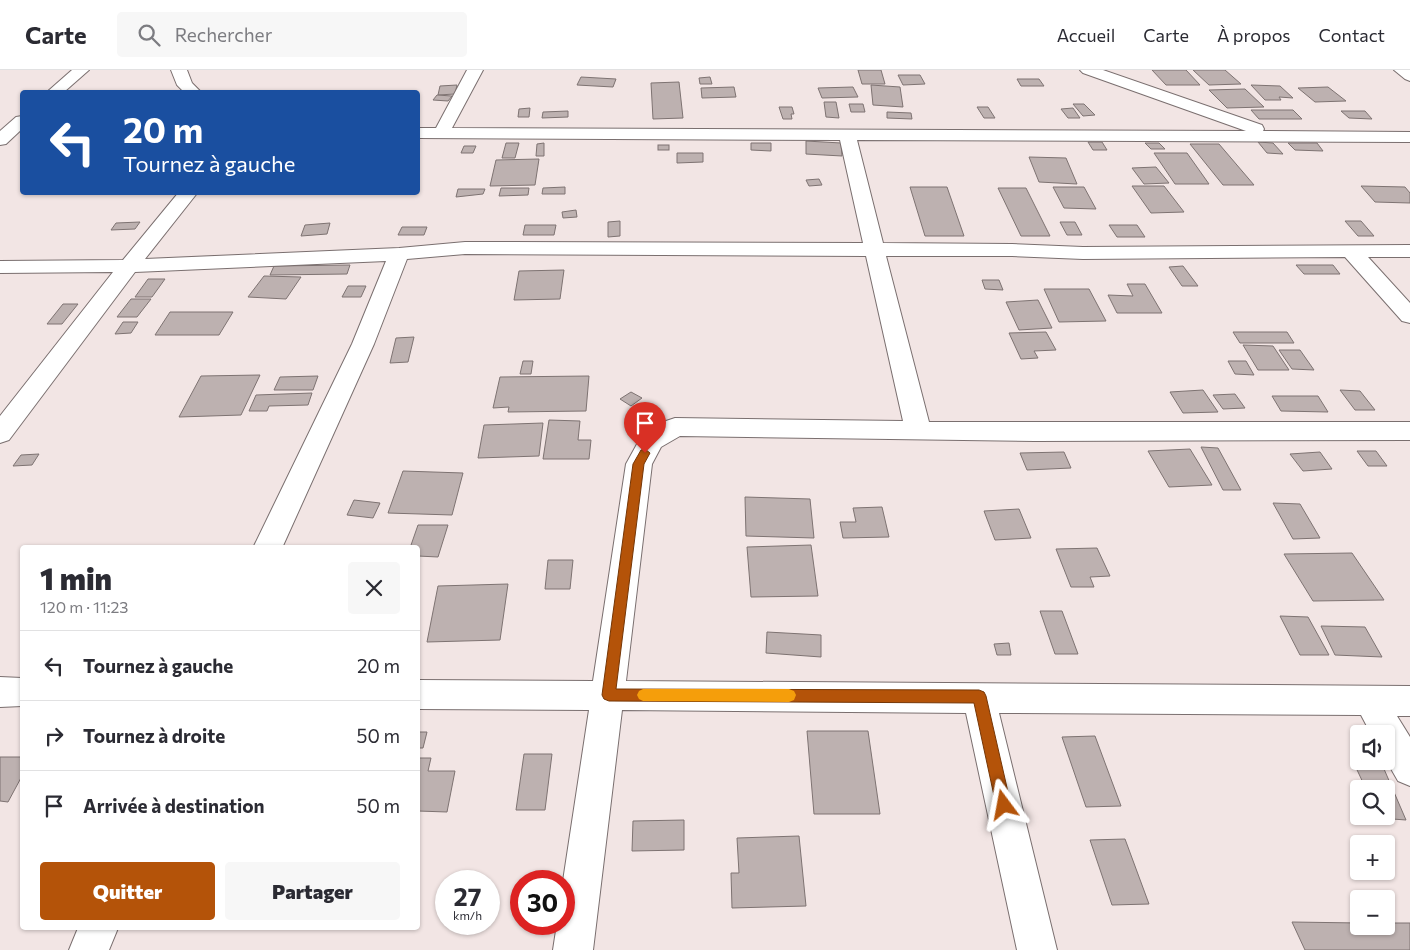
<!DOCTYPE html>
<html lang="fr">
<head>
<meta charset="utf-8">
<style>
	:root { --surface:#fff; --page:#f7f7f7; --text:#2b2b33; --muted:#7c7c81; --line:#e1e1e2; --accent:#b45309 }
	body { margin:0; font-family:Commissioner,sans-serif; background:var(--page); color:var(--text); height:100vh; display:flex; flex-direction:column; font-size:19px; white-space:nowrap }
	* { box-sizing:border-box; margin:0 }
	p { font-size:16px; color:var(--muted) }
	.icon { flex:none; width:28px; height:28px; fill:none; stroke:currentColor; stroke-width:2; stroke-linecap:round; stroke-linejoin:round }
	.map { position:relative; flex:1; overflow:hidden }
	.details { position:absolute; left:20px; top:475px; width:400px; height:385px; display:flex; flex-direction:column; background:var(--surface); border-radius:5px; box-shadow:0 1px 4px #0004 }
	.details>* { flex:none }
	.hud { position:absolute; left:20px; top:20px; width:400px; height:105px; border-radius:5px; box-shadow:0 1px 4px #0004; background:#1a4fa0; color:#fff; overflow:hidden }
	.fabs { position:absolute; left:1350px; top:655px; display:grid; gap:10px }
	.fabs a { display:grid; place-items:center; width:45px; height:45px; border-radius:5px; background:var(--surface); box-shadow:0 1px 4px #0004; font-size:25px }
	.speed { position:absolute; left:435px; top:800px; display:flex; gap:10px; font-size:25px; font-weight:700; text-align:center }
	.speed>* { display:grid; place-content:center; width:65px; height:65px; border-radius:50%; background:var(--surface); box-shadow:0 1px 4px #0004; line-height:1 }
	.speed small { font-size:12px; font-weight:400 }
	.speed .limit { border:8px solid #d22; background:#fff; color:#111 }
	.pin { position:absolute; display:grid; place-items:center; width:42px; height:42px; color:#fff; margin:-51px -21px; border-radius:50% 50% 50% 0; rotate:-45deg; box-shadow:0 0 5px #0007 }
	.pin .icon { rotate:45deg }
	.me { position:absolute; width:55px; margin:-28px; rotate:347deg; stroke-linejoin:round; filter:drop-shadow(0 0 4px #0008) }
	.turn { display:flex; align-items:center; gap:18px; height:105px; padding:0 20px; font-size:22px }
	.turn .icon { width:65px; height:65px; stroke-width:2.5 }
	.turn b { display:block; font-size:35px; line-height:42px }
	.round { display:grid; place-items:center; flex:none; width:52px; height:52px; border-radius:5px; background:var(--page) }
	.summary { display:flex; align-items:center; justify-content:space-between; height:85px; padding:0 20px }
	h1 { font-size:30px; font-weight:800; line-height:38px }
	.button { display:flex; gap:10px; margin-top:auto; padding:10px 20px }
	.button a { flex:1; height:58px; border-radius:5px; background:var(--accent); color:#fff; font-size:20px; font-weight:800; line-height:58px; text-align:center }
	.button a+a { background:var(--page); color:var(--text) }
	ul { padding:0; list-style:none }
	li { display:flex; align-items:center; gap:15px; height:70px; padding:0 20px; border-top:1px solid var(--line) }
	li div { flex:1 }
	li b { display:block; font-size:19px }
	li em { font-style:normal }
	header { display:flex; align-items:center; gap:30px; box-sizing:border-box; height:70px; padding:0 25px; background:var(--surface); border-bottom:1px solid var(--line) }
	header strong { font-size:24px }
	nav { display:flex; gap:28px; margin-inline-start:auto; font-size:18px }
	.search { width:350px; height:45px; background:var(--page); display:flex; align-items:center; gap:12px; box-sizing:border-box; padding:0 18px; border-radius:5px; color:var(--muted); font-size:19px }
	.map>svg:first-child { display:block }
	.building { fill:#bdb1b0; stroke:#7e7372 }
	.lines { fill:none; stroke-linecap:round; stroke-linejoin:round }
	.minor-casing { stroke:#7a6f6f; stroke-width:2 }
	.minor { fill:#fff; fill-rule:evenodd }
	.route { fill:#b45309; stroke:#753606 }
	.slow { fill:#f59e0b }
</style>
</head>
<body>
<header>
<strong>Carte</strong>
<div class="search"><svg class="icon" aria-label="search" viewBox="0 0 24 24"><circle cx="10" cy="10" r="6"/><path d="M15 15l6 6"/></svg>Rechercher</div>
<nav><a>Accueil</a><a>Carte</a><a>À propos</a><a>Contact</a></nav>
</header>
<div class="map">
<svg width="1410" height="880" viewBox="0 0 1410 880">
	<rect width="100%" height="100%" fill="#f2e5e4"/>
	<g class="building">
		<polygon points="858,0 881,0 885,14 862,14"/>
		<polygon points="1152,0 1186,0 1200,15 1166,15"/>
		<polygon points="1193,0 1225,0 1241,14 1209,15"/>
		<polygon points="898,5 920,5 925,14 903,15"/>
		<polygon points="581,7 616,9 613,17 577,15"/>
		<polygon points="710,7 712,14 700,14 699,8"/>
		<polygon points="1017,9 1039,9 1044,16 1021,16"/>
		<polygon points="679,12 683,48 653,49 651,13"/>
		<polygon points="457,15 455,24 438,25 440,16"/>
		<polygon points="871,15 900,17 903,37 873,35"/>
		<polygon points="1251,15 1280,16 1293,28 1279,27 1281,30 1265,30"/>
		<polygon points="734,17 736,27 702,28 701,18"/>
		<polygon points="853,17 858,27 822,28 818,18"/>
		<polygon points="1328,17 1346,31 1315,32 1298,18"/>
		<polygon points="1245,19 1264,37 1227,38 1209,20"/>
		<polygon points="437,25 452,26 448,31 433,30"/>
		<polygon points="824,32 836,32 839,48 826,47"/>
		<polygon points="849,34 863,34 865,42 851,42"/>
		<polygon points="1073,34 1084,34 1095,45 1083,46"/>
		<polygon points="779,37 792,37 794,44 791,44 792,49 783,49"/>
		<polygon points="977,37 988,37 995,48 984,48"/>
		<polygon points="530,38 529,47 518,47 519,39"/>
		<polygon points="1073,38 1080,48 1068,48 1061,39"/>
		<polygon points="1251,40 1293,40 1302,49 1259,49"/>
		<polygon points="568,41 568,47 542,48 543,42"/>
		<polygon points="1341,41 1365,41 1372,49 1349,48"/>
		<polygon points="887,42 911,43 912,49 887,48"/>
		<polygon points="806,71 841,73 842,86 806,84"/>
		<polygon points="1088,72 1102,72 1107,80 1093,80"/>
		<polygon points="1258,72 1273,73 1283,84 1267,83"/>
		<polygon points="506,73 519,73 515,88 502,88"/>
		<polygon points="544,73 544,86 536,86 537,74"/>
		<polygon points="751,73 771,73 771,81 751,80"/>
		<polygon points="1145,73 1159,73 1165,79 1151,79"/>
		<polygon points="1288,73 1317,73 1323,81 1295,80"/>
		<polygon points="1190,74 1219,74 1254,115 1223,115"/>
		<rect x="658" y="75" width="11" height="5"/>
		<polygon points="464,76 476,76 473,83 461,83"/>
		<polygon points="677,83 703,83 703,92 677,93"/>
		<polygon points="1154,83 1187,83 1209,114 1175,114"/>
		<polygon points="1029,87 1066,88 1077,114 1039,112"/>
		<polygon points="539,89 535,115 490,116 496,90"/>
		<polygon points="1156,97 1169,113 1144,114 1132,98"/>
		<polygon points="819,109 822,115 809,116 806,110"/>
		<polygon points="1132,116 1164,116 1184,142 1151,143"/>
		<polygon points="1361,116 1405,117 1410,123 1410,133 1375,132"/>
		<polygon points="565,117 565,124 542,124 543,118"/>
		<polygon points="910,117 947,117 964,166 925,166"/>
		<polygon points="1053,117 1084,117 1096,139 1064,138"/>
		<polygon points="501,118 529,118 528,125 499,126"/>
		<polygon points="998,118 1026,118 1050,166 1021,166"/>
		<polygon points="458,119 485,119 483,124 456,127"/>
		<polygon points="576,140 577,147 563,148 562,142"/>
		<polygon points="620,151 620,166 608,167 608,152"/>
		<polygon points="1345,151 1361,151 1374,166 1358,166"/>
		<polygon points="140,152 135,159 111,160 116,153"/>
		<polygon points="1060,152 1075,152 1082,165 1067,165"/>
		<polygon points="330,153 327,164 301,166 305,155"/>
		<polygon points="525,155 556,155 554,165 523,165"/>
		<polygon points="1109,155 1137,155 1145,167 1117,167"/>
		<polygon points="402,157 427,157 424,165 398,165"/>
		<polygon points="350,195 347,204 270,205 274,196"/>
		<polygon points="1296,195 1333,195 1340,204 1304,204"/>
		<polygon points="1183,196 1198,216 1182,216 1169,197"/>
		<polygon points="564,200 560,229 514,230 519,201"/>
		<polygon points="264,206 301,207 286,229 248,227"/>
		<polygon points="148,209 165,209 152,227 135,227"/>
		<polygon points="982,210 999,210 1003,220 985,219"/>
		<polygon points="1127,214 1145,214 1162,243 1117,243 1108,225 1133,226"/>
		<polygon points="348,216 366,216 361,227 342,227"/>
		<polygon points="1044,219 1089,219 1106,251 1059,252"/>
		<polygon points="131,229 151,229 137,247 117,247"/>
		<polygon points="1038,230 1052,258 1019,260 1006,232"/>
		<polygon points="63,234 78,234 62,254 47,254"/>
		<polygon points="170,242 233,242 219,265 155,265"/>
		<polygon points="123,252 138,252 131,263 115,264"/>
		<polygon points="1046,262 1056,280 1034,281 1038,288 1021,289 1009,263"/>
		<polygon points="1233,262 1287,262 1294,273 1240,273"/>
		<polygon points="414,267 408,292 390,293 396,268"/>
		<polygon points="1243,275 1273,276 1289,300 1258,300"/>
		<polygon points="1279,280 1300,280 1314,300 1292,299"/>
		<polygon points="523,291 533,291 531,304 520,304"/>
		<polygon points="1228,291 1246,291 1254,305 1235,304"/>
		<polygon points="260,305 241,345 179,347 201,306"/>
		<polygon points="318,306 313,320 274,320 280,307"/>
		<polygon points="589,306 586,341 508,342 509,337 493,338 500,307"/>
		<polygon points="1203,320 1218,342 1183,343 1170,322"/>
		<polygon points="1340,320 1360,321 1375,340 1355,340"/>
		<polygon points="631,322 642,328 631,336 620,329"/>
		<polygon points="312,323 308,335 269,336 267,341 249,341 256,325"/>
		<polygon points="1235,324 1245,338 1223,339 1213,325"/>
		<polygon points="1272,326 1318,326 1328,342 1281,341"/>
		<polygon points="549,350 580,351 578,370 591,370 589,389 543,389"/>
		<polygon points="543,353 539,386 478,388 484,355"/>
		<polygon points="1201,377 1218,378 1241,420 1223,420"/>
		<polygon points="1190,379 1212,415 1169,417 1148,381"/>
		<polygon points="1357,381 1376,381 1387,396 1368,396"/>
		<polygon points="1064,382 1071,398 1027,400 1020,383"/>
		<polygon points="1320,382 1332,399 1303,401 1290,384"/>
		<polygon points="39,384 32,395 13,396 21,385"/>
		<polygon points="403,401 463,403 452,445 388,443"/>
		<polygon points="745,427 810,429 814,468 746,466"/>
		<polygon points="354,430 380,433 373,448 347,445"/>
		<polygon points="1273,433 1300,434 1320,468 1293,469"/>
		<polygon points="882,437 889,467 843,468 840,452 856,452 853,438"/>
		<polygon points="1019,439 1031,468 995,470 984,441"/>
		<polygon points="418,455 448,455 438,487 418,486 418,478 410,478"/>
		<polygon points="811,475 818,526 751,527 747,477"/>
		<polygon points="1097,478 1110,506 1090,507 1094,517 1071,517 1056,479"/>
		<polygon points="1352,483 1384,530 1313,531 1284,484"/>
		<polygon points="548,490 573,490 570,519 545,519"/>
		<polygon points="508,514 500,570 427,572 438,516"/>
		<polygon points="1040,541 1062,541 1078,584 1055,584"/>
		<polygon points="1280,546 1308,547 1329,585 1300,585"/>
		<polygon points="1321,556 1365,557 1382,587 1335,585"/>
		<polygon points="767,562 821,565 821,587 766,583"/>
		<polygon points="1009,573 1011,585 997,585 994,574"/>
		<polygon points="807,661 868,661 880,744 814,744"/>
		<polygon points="418,662 427,662 423,678 418,678"/>
		<polygon points="1095,666 1121,736 1086,737 1062,667"/>
		<polygon points="524,684 552,684 545,740 516,740"/>
		<polygon points="0,687 22,687 22,706 8,732 0,731"/>
		<polygon points="1351,687 1359,689 1359,691 1381,692 1406,750 1379,748 1378,746 1386,746 1386,719 1366,719"/>
		<polygon points="418,688 431,688 428,701 455,701 447,742 418,741"/>
		<polygon points="684,750 684,780 632,781 633,751"/>
		<polygon points="799,766 806,836 732,838 731,803 739,803 737,768"/>
		<polygon points="1125,769 1149,834 1112,835 1090,770"/>
		<polygon points="1292,852 1359,853 1359,856 1386,856 1386,853 1410,853 1410,880 1305,880"/>
	</g>
	<g class="lines">
		<g class="minor-casing">
			<g id="minor">
				<polygon points="72,0 89,0 64,22 47,22"/>
				<polygon points="171,0 187,0 192,13 201,22 184,22 177,15"/>
				<polygon points="467,0 483,0 452,58 1246,61 1083,3 1080,0 1103,0 1262,55 1264,59 1263,61 1410,62 1410,72 857,70 883,173 1012,174 1083,177 1410,175 1410,187 1368,187 1410,233 1410,253 1402,251 1345,187 1083,189 1012,186 886,186 929,352 1410,352 1410,370 1035,371 680,366 661,377 652,394 626,611 1410,616 1410,646 1397,646 1410,667 1410,716 1398,711 1386,690 1386,664 1371,664 1361,645 999,643 1057,880 1017,880 966,643 622,640 593,880 553,880 557,854 564,854 563,811 589,640 418,639 418,610 593,611 626,394 642,365 666,351 675,348 903,351 866,186 465,184 407,189 374,274 282,478 253,478 352,274 386,191 135,202 9,370 0,373 0,346 113,202 0,203 0,191 123,190 179,122 198,122 145,189 399,178 465,172 863,173 840,70 418,68 418,58 436,58"/>
				<polygon points="1394,0 1410,0 1410,11 1405,9"/>
				<polygon points="22,46 22,59 6,74 0,75 0,61 16,47"/>
				<polygon points="0,607 22,608 22,636 0,637"/>
				<polygon points="78,858 118,858 109,880 69,880"/>
			</g>
		</g>
		<use href="#minor" class="minor"/>
	</g>
	<polygon class="route" points="645,379 650,383 644,394 616,619 979,620 984,622 986,626 1011,735 1009,740 1004,742 999,740 996,735 974,633 609,631 604,629 602,625 633,394 641,380"/>
	<polygon class="slow" points="643,619 789,619 794,621 796,625 794,630 789,632 643,631 639,629 637,625 639,621"/>
</svg>
<div class="fabs">
<a><svg class="icon" aria-label="sound" viewBox="0 0 24 24"><path d="M4 9h4l5-4v14l-5-4H4zM17 9q2 3 0 6"/></svg></a>
<a><svg class="icon" aria-label="search" viewBox="0 0 24 24"><circle cx="10" cy="10" r="6"/><path d="M15 15l6 6"/></svg></a>
<a>+</a>
<a>−</a>
</div>
<div class="speed"><div>27<small>km/h</small></div><div class="limit">30</div></div>
<div class="pin" style="left:645px;top:383px;background:#d93025"><svg class="icon" aria-label="arrive" viewBox="0 0 24 24"><path d="M6 21V4h12l-3 4 3 4H6"/></svg></div>
<svg class="me" style="left:1004px;top:735px" viewBox="-20 -20 40 40"><path d="M0-17L14 15 0 8-14 15z" fill="#b45309" stroke="#fff" stroke-width="4"/></svg>
<div class="hud">
<div class="turn"><svg class="icon" aria-label="left" viewBox="0 0 24 24"><path d="M17 20v-9H6M10 6l-5 5 5 5"/></svg><div><b>20 m</b>Tournez à gauche</div></div>
</div>
<section class="details">
<div class="summary"><div><h1>1 min</h1><p>120 m · 11:23</p></div><a class="round"><svg class="icon" aria-label="close" viewBox="0 0 24 24"><path d="M6 6l12 12M18 6L6 18"/></svg></a></div>
<ul>
<li><svg class="icon" aria-label="left" viewBox="0 0 24 24"><path d="M17 20v-9H6M10 6l-5 5 5 5"/></svg><div><b>Tournez à gauche</b></div><em>20 m</em></li>
<li><svg class="icon" aria-label="right" viewBox="0 0 24 24"><path d="M7 20v-9h11M14 6l5 5-5 5"/></svg><div><b>Tournez à droite</b></div><em>50 m</em></li>
<li><svg class="icon" aria-label="arrive" viewBox="0 0 24 24"><path d="M6 21V4h12l-3 4 3 4H6"/></svg><div><b>Arrivée à destination</b></div><em>50 m</em></li>
</ul>
<div class="button"><a>Quitter</a><a>Partager</a></div>
</section>
</div>
</body>
</html>
